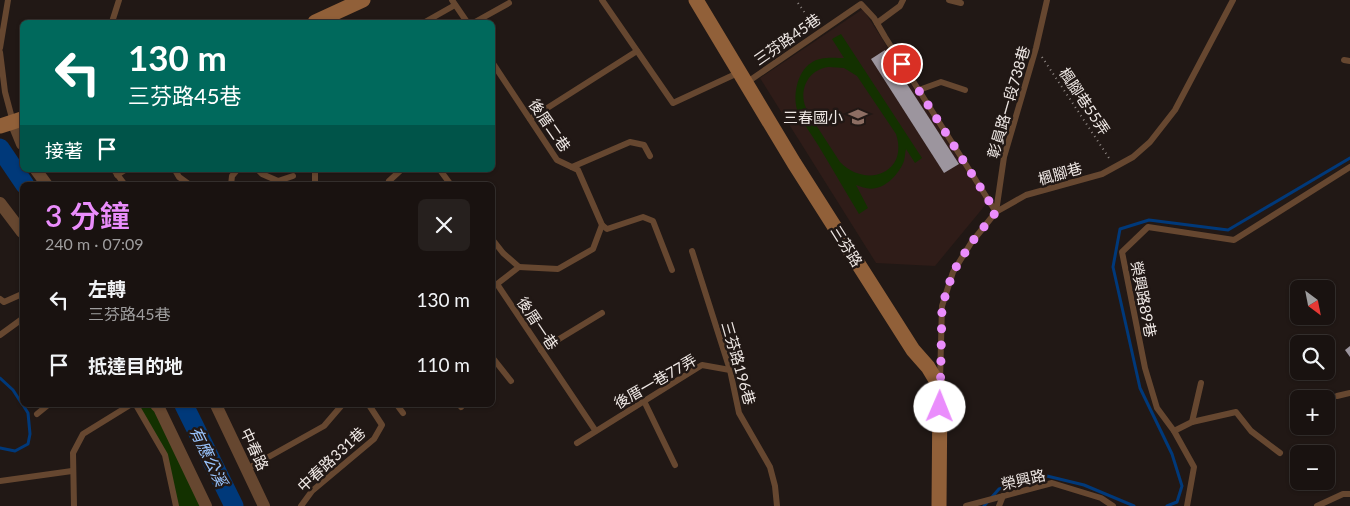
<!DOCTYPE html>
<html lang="zh-TW">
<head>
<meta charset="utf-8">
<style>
	:root { --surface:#191210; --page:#26201e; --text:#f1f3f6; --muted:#9f9e9f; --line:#373230; --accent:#ea8dfc }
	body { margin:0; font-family:Lato,"Noto Sans TC",sans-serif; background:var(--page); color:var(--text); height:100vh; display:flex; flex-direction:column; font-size:19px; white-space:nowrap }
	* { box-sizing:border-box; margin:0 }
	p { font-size:16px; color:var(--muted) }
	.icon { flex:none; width:28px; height:28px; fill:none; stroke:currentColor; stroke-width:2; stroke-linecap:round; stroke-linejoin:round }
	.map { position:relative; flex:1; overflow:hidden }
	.sheet { position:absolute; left:20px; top:182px; width:475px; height:225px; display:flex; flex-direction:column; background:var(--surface); border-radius:8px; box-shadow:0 1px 4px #0004,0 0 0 1px var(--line) }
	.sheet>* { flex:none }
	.guide { position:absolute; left:20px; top:20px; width:475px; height:152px; border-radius:8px; box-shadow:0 1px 4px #0004,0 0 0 1px var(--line); background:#00695c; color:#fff; overflow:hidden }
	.needle { width:32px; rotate:148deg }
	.controls { position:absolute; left:1290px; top:280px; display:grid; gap:10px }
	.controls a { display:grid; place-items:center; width:45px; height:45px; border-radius:8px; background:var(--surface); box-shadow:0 1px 4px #0004,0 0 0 1px var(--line); font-size:25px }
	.pin { position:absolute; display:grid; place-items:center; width:42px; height:42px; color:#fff; margin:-21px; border:2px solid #fff; border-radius:50%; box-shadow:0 1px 5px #0007 }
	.me { position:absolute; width:55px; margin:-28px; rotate:1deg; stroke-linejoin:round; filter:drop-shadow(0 0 4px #0008) }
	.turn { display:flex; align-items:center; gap:18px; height:105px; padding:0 25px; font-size:22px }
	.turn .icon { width:65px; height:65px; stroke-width:2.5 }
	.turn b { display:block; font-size:35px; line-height:42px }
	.then { display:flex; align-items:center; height:48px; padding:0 25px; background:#0003; gap:10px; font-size:19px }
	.round { display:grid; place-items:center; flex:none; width:52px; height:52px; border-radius:8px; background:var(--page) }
	.headline { display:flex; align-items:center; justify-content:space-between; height:85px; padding:0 25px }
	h1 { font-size:30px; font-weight:600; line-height:38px; color:var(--accent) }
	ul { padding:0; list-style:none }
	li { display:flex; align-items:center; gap:15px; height:65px; padding:0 25px }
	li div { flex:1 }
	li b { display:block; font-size:19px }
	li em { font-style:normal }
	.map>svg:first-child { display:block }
	.education { fill:#2f1c18 }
	.green { fill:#133100; fill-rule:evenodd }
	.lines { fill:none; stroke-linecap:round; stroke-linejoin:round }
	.stream { stroke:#00397a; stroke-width:3 }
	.river { stroke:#00397a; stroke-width:19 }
	.building { fill:#9c959e }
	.path { stroke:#928a87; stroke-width:2; stroke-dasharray:1 4; stroke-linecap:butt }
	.lane { stroke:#664730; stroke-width:6 }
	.street { stroke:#664730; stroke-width:12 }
	.secondary { stroke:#916039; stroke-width:15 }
	.route { stroke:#ea8dfc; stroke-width:9; stroke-dasharray:0 16.2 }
	.labels { text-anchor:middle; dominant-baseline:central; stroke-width:5; stroke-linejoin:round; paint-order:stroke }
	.street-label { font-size:15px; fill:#efe8e5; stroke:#211815 }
	.poi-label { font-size:15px; fill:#efe8e5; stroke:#211815; text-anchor:end }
	.water-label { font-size:16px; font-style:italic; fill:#9ac4fd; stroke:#211815 }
</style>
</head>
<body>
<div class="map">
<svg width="1350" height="506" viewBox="0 0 1350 506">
	<rect width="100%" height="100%" fill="#211815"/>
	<polygon class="education" points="863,9 987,203 935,266 876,263 760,78"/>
	<g class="green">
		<path d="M841 34 922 158 915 163 906 149C905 153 905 157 904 161 900 172 888 186 876 188 869 190 862 187 856 185L868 208 859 214C845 191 832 168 818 145 811 134 803 123 798 112 792 97 797 72 811 63 820 56 834 58 844 58L832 39ZM829 67 844 68 857 76 896 134C909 173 866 189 840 162 832 150 824 137 816 125 813 120 808 114 806 108 798 89 809 69 829 67Z"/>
		<polygon points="136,405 151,405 201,506 177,506 165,456"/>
	</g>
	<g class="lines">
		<g class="stream">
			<polyline points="0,378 13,390 22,404"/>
			<polyline points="0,448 15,451 28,444 30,434 28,413 23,405"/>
			<polyline points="984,506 999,489 1047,476 1084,485 1134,506"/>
			<polyline points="1167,506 1177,502 1182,486 1172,454 1140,388 1113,267 1120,229 1149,220 1228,230 1350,158"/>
		</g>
		<g class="river">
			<polyline points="0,148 25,185"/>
			<polyline points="184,405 234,506"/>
		</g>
	</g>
	<g class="building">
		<polygon points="885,50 959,164 944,173 871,59"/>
		<polygon points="1350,346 1350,357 1345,350"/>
	</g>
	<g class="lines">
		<g class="path">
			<polyline points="798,3 814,26"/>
			<polyline points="1042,57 1111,161"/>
		</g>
		<g class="lane">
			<polyline points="452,0 467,22"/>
			<polyline points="602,0 673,103 740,72"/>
			<polyline points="949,0 961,3"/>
			<polyline points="112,22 119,0"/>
			<polyline points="425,22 455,5"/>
			<polyline points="475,22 509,3"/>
			<polyline points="877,23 900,6 903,0"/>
			<polyline points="0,48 8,0"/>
			<polyline points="0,52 5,92 13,122 22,127"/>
			<polyline points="1344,60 1350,61"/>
			<polyline points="492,62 557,160 578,170 602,225 607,229 643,217 653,221 672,270"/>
			<polyline points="746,83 861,4 874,18 885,37 996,212"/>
			<polyline points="919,90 941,82 965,90"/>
			<polyline points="530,119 637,51"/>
			<polyline points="572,167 630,142 644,145 650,156"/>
			<polyline points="114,170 125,185"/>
			<polyline points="175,170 179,177 190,185"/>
			<polyline points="258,170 262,174 278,181 293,176"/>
			<polyline points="440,170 451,185"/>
			<polyline points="117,175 125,170"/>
			<polyline points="389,181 401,170"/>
			<polyline points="231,185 232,176 237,170"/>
			<polyline points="315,185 315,170"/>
			<polyline points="996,212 1004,157 1036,48 1047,0"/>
			<polyline points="492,239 503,253 519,267 497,284 595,430"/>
			<polyline points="692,251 730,370 739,413 770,467 775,486 777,506"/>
			<polyline points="519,267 558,269 593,249 602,225"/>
			<polyline points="0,299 4,302 22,294"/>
			<polyline points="0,335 22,319"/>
			<polyline points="541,350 602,313"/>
			<polyline points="492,357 511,381"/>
			<polyline points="940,381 942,306 953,272 971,243 996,212 1026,195 1102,174 1133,157 1150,142 1175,110 1233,0"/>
			<polyline points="1337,396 1350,393"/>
			<polyline points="644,401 675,465"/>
			<polyline points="136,405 165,455 176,506"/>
			<polyline points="397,405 403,413"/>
			<polyline points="460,405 461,407"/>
			<polyline points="37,414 48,405"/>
			<polyline points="1192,422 1201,383"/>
			<polyline points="1174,431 1192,422 1236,412 1251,431 1280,453"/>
			<polyline points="577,443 702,365 730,370"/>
			<polyline points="247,469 324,426 342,405"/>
			<polyline points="0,481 72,471"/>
			<polyline points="74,506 73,453 83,434 130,405"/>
			<polyline points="301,506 312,491 374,439 382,425 369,405"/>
			<polyline points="966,506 1052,483 1101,498 1113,506"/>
			<polyline points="999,506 1003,496"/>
			<polyline points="1187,506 1194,467 1174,431 1157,408 1145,368 1122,252 1148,227 1234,240 1350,167"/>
			<polyline points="1317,506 1343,494 1350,494"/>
		</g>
		<g class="street">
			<polyline points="13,122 22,144"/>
			<polyline points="36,170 47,185"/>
			<polyline points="0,203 22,232"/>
			<polyline points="156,405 159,408 206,506"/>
			<polyline points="216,405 264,506"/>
		</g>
		<g class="secondary">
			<polyline points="696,0 794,163 913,350 928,367 940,387 939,506"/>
			<polyline points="315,22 363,0"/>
			<polyline points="0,126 22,119"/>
		</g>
	</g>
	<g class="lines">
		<polyline class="route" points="902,64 996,212 971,243 953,272 942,306 940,407"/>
	</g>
	<defs>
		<g id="school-bare" transform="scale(1.5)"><path d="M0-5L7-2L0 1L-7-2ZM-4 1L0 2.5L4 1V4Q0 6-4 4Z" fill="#8d6e63" stroke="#211815" stroke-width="2.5" paint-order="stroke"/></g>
	</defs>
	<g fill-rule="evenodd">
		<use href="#school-bare" x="858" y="117"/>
	</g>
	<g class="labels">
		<g class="street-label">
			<text transform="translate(787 39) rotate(-35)">三芬路45巷</text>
			<text transform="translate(1085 101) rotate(56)">楓腳巷55弄</text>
			<text transform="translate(1008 102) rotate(-74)">彰員路一段738巷</text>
			<text transform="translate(550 125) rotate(55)">後厝二巷</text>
			<text transform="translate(1060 173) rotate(-16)">楓腳巷</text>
			<text transform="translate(847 246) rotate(58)">三芬路</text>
			<text transform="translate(1144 299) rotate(79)">榮興路89巷</text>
			<text transform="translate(538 323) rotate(56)">後厝一巷</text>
			<text transform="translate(739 363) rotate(74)">三芬路196巷</text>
			<text transform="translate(655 381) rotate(-30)">後厝一巷77弄</text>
			<text transform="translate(255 449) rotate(65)">中春路</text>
			<text transform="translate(331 459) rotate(-43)">中春路331巷</text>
			<text transform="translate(1023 479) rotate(-13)">榮興路</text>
		</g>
		<g class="poi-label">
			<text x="843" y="117">三春國小</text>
		</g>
		<g class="water-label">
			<text transform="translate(209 456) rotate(64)">有應公溪</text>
		</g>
	</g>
</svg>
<div class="controls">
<a><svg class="needle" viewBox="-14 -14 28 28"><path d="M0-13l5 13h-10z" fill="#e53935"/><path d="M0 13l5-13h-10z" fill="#9f9e9f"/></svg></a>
<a><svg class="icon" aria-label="search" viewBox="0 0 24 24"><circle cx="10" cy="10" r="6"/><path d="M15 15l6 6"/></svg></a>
<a>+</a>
<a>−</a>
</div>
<div class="pin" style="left:902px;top:64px;background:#d93025"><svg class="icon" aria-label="arrive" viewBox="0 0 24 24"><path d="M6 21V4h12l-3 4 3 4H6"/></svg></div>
<svg class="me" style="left:940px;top:407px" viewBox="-20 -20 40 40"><circle r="19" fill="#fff"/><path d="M0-13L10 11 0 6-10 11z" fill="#ea8dfc"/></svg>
<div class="guide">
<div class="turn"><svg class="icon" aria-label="left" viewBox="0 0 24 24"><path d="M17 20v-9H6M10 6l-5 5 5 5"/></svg><div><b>130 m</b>三芬路45巷</div></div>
<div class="then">接著<svg class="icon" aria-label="arrive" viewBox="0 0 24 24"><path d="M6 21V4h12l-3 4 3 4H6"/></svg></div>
</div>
<section class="sheet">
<div class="headline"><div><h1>3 分鐘</h1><p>240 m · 07:09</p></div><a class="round"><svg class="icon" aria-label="close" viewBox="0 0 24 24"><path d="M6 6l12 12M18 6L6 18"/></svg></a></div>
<ul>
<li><svg class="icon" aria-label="left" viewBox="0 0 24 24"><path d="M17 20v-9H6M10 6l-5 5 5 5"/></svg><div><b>左轉</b><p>三芬路45巷</p></div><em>130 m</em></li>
<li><svg class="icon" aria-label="arrive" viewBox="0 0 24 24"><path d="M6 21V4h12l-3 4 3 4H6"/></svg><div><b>抵達目的地</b></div><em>110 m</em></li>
</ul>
</section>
</div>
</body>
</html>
